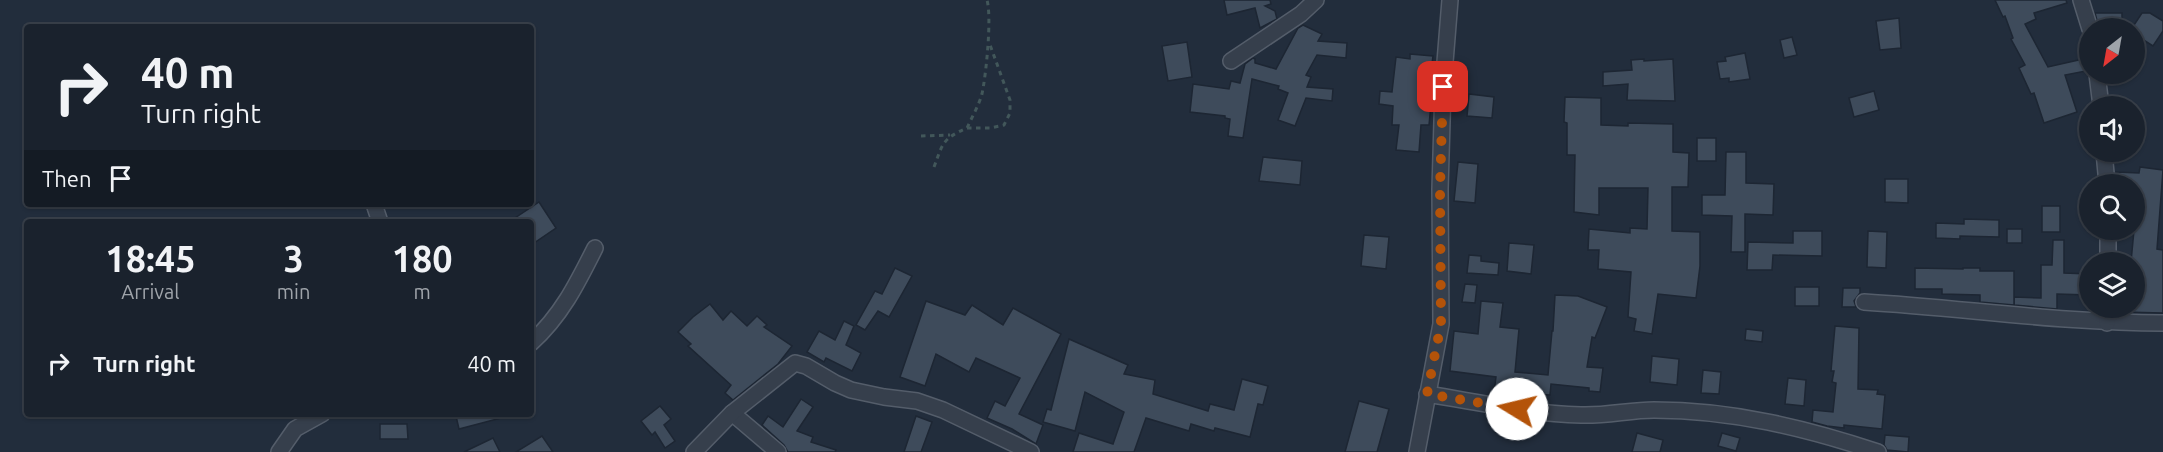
<!DOCTYPE html>
<html lang="en">
<head>
<meta charset="utf-8">
<style>
	:root { --surface:#1a222d; --page:#272f39; --text:#f1f3f6; --muted:#9fa4aa; --line:#383f49 }
	body { margin:0; font-family:Ubuntu,sans-serif; background:var(--page); color:var(--text); height:100vh; display:flex; flex-direction:column; font-size:22px; white-space:nowrap }
	* { box-sizing:border-box; margin:0 }
	p { font-size:20px; color:var(--muted) }
	.icon { flex:none; width:33px; height:33px; fill:none; stroke:currentColor; stroke-width:2; stroke-linecap:round; stroke-linejoin:round }
	.map { position:relative; flex:1; overflow:hidden }
	.sheet { position:absolute; left:24px; top:219px; width:510px; height:198px; display:flex; flex-direction:column; background:var(--surface); border-radius:6px; box-shadow:0 2px 4px #0004,0 0 0 2px var(--line) }
	.sheet>* { flex:none }
	.hud { position:absolute; left:24px; top:24px; width:510px; height:183px; border-radius:6px; box-shadow:0 2px 4px #0004,0 0 0 2px var(--line); background:#1a222d; color:var(--text); overflow:hidden }
	.needle { width:39px; rotate:211deg }
	.buttons { position:absolute; left:2079px; top:18px; display:grid; gap:12px }
	.buttons a { display:grid; place-items:center; width:66px; height:66px; border-radius:50%; background:var(--surface); box-shadow:0 2px 4px #0004,0 0 0 2px var(--line); font-size:30px }
	.pin { position:absolute; display:grid; place-items:center; width:51px; height:51px; color:#fff; margin:-26px; border-radius:12px; box-shadow:0 3px 9px #0006 }
	.me { position:absolute; width:66px; margin:-33px; rotate:279deg; stroke-linejoin:round; filter:drop-shadow(0 0 4px #0008) }
	.turn { display:flex; align-items:center; gap:21px; height:126px; padding:0 18px; font-size:27px }
	.turn .icon { width:78px; height:78px; stroke-width:2.5 }
	.turn b { display:block; font-size:42px; line-height:51px }
	.then { display:flex; align-items:center; height:57px; padding:0 18px; background:#0003; gap:12px; font-size:22px }
	.eta { display:flex; justify-content:space-evenly; align-items:center; height:102px; text-align:center }
	.eta b { font-size:36px; font-weight:700; line-height:42px }
	ul { padding:0; list-style:none }
	li { display:flex; align-items:center; gap:18px; height:84px; padding:0 18px }
	li div { flex:1 }
	li b { display:block; font-size:22px }
	li em { font-style:normal }
	.map>svg:first-child { display:block }
	.building { fill:#3e4b5b; stroke:#1d2633; stroke-width:1.5 }
	.lines { fill:none; stroke-linecap:round; stroke-linejoin:round }
	.minor-casing { stroke:#545d6a; stroke-width:18 }
	.path { stroke:#42575a; stroke-width:3; stroke-dasharray:4.5 4.5; stroke-linecap:butt }
	.minor { stroke:#363f4c; stroke-width:15 }
	.route { stroke:#b45309; stroke-width:10; stroke-dasharray:0 18 }
</style>
</head>
<body>
<div class="map">
<svg width="2163" height="452" viewBox="0 0 2163 452">
	<rect width="100%" height="100%" fill="#222d3c"/>
	<g class="building">
		<polygon points="1224,0 1270,0 1271,4 1265,6 1275,11 1277,19 1260,28 1255,8 1227,15"/>
		<polygon points="1995,0 2066,0 2067,3 2034,13 2036,19 2025,24 2048,67 2083,59 2086,71 2065,75 2077,112 2044,123 2034,93 2031,94 2019,68 2025,65 2011,39 2013,38 2005,16 2003,17"/>
		<polygon points="2095,13 2122,13 2122,28 2099,28"/>
		<polygon points="2142,13 2150,13 2163,21 2163,31 2153,46 2134,34 2134,28 2132,28"/>
		<polygon points="1899,18 1901,48 1880,50 1876,21"/>
		<polygon points="1303,25 1322,34 1318,41 1347,43 1346,58 1317,55 1306,75 1311,77 1307,87 1333,89 1332,101 1306,98 1295,126 1278,120 1288,93 1278,89 1279,86 1252,79 1243,138 1228,136 1230,119 1225,118 1225,116 1190,112 1193,84 1229,89 1231,81 1240,83 1245,64 1253,58 1255,59 1255,63 1276,69 1298,28"/>
		<polygon points="1792,37 1797,55 1784,58 1780,40"/>
		<polygon points="1187,42 1192,77 1168,81 1162,46"/>
		<polygon points="1745,53 1750,79 1729,82 1729,78 1720,79 1717,62 1726,61 1725,57"/>
		<polygon points="1410,54 1433,56 1428,94 1432,94 1429,125 1421,125 1419,152 1396,150 1399,125 1392,125 1393,106 1379,104 1380,91 1392,92 1396,57 1410,59"/>
		<polygon points="1644,59 1644,61 1673,59 1675,101 1627,100 1628,84 1603,86 1603,72 1632,70 1631,60"/>
		<polygon points="1874,91 1879,110 1854,117 1849,98"/>
		<polygon points="1469,94 1494,97 1492,118 1467,116"/>
		<polygon points="1565,97 1601,98 1601,125 1628,126 1628,123 1673,124 1673,152 1689,153 1688,187 1672,187 1672,231 1700,232 1700,266 1696,298 1658,294 1652,334 1634,331 1636,319 1628,317 1631,272 1598,269 1599,250 1588,250 1589,229 1630,233 1630,228 1647,229 1648,188 1599,188 1599,215 1574,212 1575,155 1567,155 1567,123 1564,122"/>
		<rect x="1697" y="138" width="19" height="23"/>
		<polygon points="1726,152 1746,152 1746,183 1774,184 1773,215 1745,214 1745,252 1731,252 1732,216 1702,215 1702,195 1725,195"/>
		<polygon points="1263,157 1302,161 1300,185 1259,181"/>
		<polygon points="1458,162 1478,164 1475,203 1454,201"/>
		<polygon points="2140,167 2163,170 2157,249 2163,250 2163,313 2122,312 2122,308 2134,308 2134,262 2131,262 2134,230 2134,184 2117,184 2116,172 2139,173"/>
		<polygon points="1885,179 1908,179 1908,203 1885,202"/>
		<polygon points="539,202 556,228 531,245 531,222 509,222"/>
		<rect x="2042" y="206" width="18" height="26"/>
		<polygon points="1964,219 1999,220 1999,237 1960,236 1960,239 1936,238 1936,223 1964,224"/>
		<rect x="2007" y="229" width="15" height="14"/>
		<polygon points="1793,231 1822,231 1822,256 1773,255 1772,270 1747,270 1748,242 1793,243"/>
		<polygon points="1868,231 1887,232 1886,268 1867,267"/>
		<polygon points="1364,235 1389,237 1386,269 1361,266"/>
		<polygon points="2053,240 2064,240 2064,273 2090,274 2090,295 2057,294 2057,309 2014,305 2014,297 2041,298 2041,265 2052,265"/>
		<polygon points="1509,243 1534,245 1531,274 1507,271"/>
		<polygon points="1469,255 1481,256 1481,261 1499,263 1498,275 1467,273"/>
		<polygon points="895,268 912,276 889,317 878,311 865,330 856,325 875,291 882,294"/>
		<polygon points="1915,268 1963,269 1963,268 1980,268 1980,271 2014,271 2014,305 1980,302 1980,295 1942,294 1942,289 1915,289"/>
		<polygon points="1465,284 1477,285 1475,303 1462,302"/>
		<rect x="1795" y="287" width="24" height="19"/>
		<polygon points="1843,288 1860,288 1860,293 1854,301 1856,307 1842,307"/>
		<polygon points="1555,295 1578,296 1607,307 1595,338 1592,337 1587,367 1603,368 1600,392 1589,391 1589,388 1551,384 1550,395 1494,392 1496,377 1450,371 1454,331 1478,334 1481,301 1503,303 1500,327 1519,329 1515,372 1548,375 1552,331 1553,331"/>
		<polygon points="926,301 965,315 972,305 1003,325 1013,308 1061,334 1019,414 1043,425 1036,444 1012,429 987,418 995,401 1005,406 1020,378 976,358 969,372 936,354 925,386 900,377"/>
		<polygon points="710,304 723,320 731,311 747,326 757,316 767,325 764,327 792,346 778,364 733,400 725,393 731,385 688,346 691,344 678,332 693,317"/>
		<polygon points="844,321 854,326 846,345 861,353 852,371 826,358 824,362 807,352 819,331 835,340"/>
		<polygon points="1835,326 1859,328 1858,389 1878,390 1877,394 1885,395 1882,429 1844,425 1844,428 1827,426 1812,422 1813,410 1833,412 1836,383 1832,382 1834,371 1831,371"/>
		<polygon points="1746,329 1763,331 1762,342 1745,340"/>
		<polygon points="1069,339 1128,365 1124,374 1155,380 1153,394 1208,411 1210,404 1234,410 1242,379 1268,386 1263,405 1258,404 1250,437 1215,428 1214,431 1191,424 1189,431 1146,418 1134,452 1073,452 1079,433 1113,444 1124,412 1085,392 1075,431 1043,422 1047,409 1051,410"/>
		<polygon points="1652,356 1679,359 1677,385 1650,382"/>
		<polygon points="1703,370 1721,372 1719,394 1701,393"/>
		<polygon points="1788,378 1806,380 1804,406 1785,404"/>
		<polygon points="801,399 813,407 797,431 813,437 811,442 836,450 835,452 788,452 784,445 762,425 768,416 783,427"/>
		<polygon points="1359,401 1389,409 1377,452 1345,452"/>
		<polygon points="660,406 671,419 664,425 675,441 665,448 655,432 652,435 641,421"/>
		<polygon points="464,414 501,414 501,418 459,429 456,416"/>
		<polygon points="916,416 932,422 921,452 904,452"/>
		<polygon points="380,424 407,424 408,439 380,439"/>
		<polygon points="1637,433 1663,440 1660,452 1632,452"/>
		<polygon points="1722,433 1740,438 1736,451 1718,446"/>
		<polygon points="1885,435 1909,437 1908,452 1887,450 1884,445"/>
		<polygon points="542,436 553,452 516,452"/>
		<polygon points="493,438 500,452 464,452"/>
	</g>
	<g class="lines">
		<g class="minor-casing">
			<g id="minor">
				<polyline points="2081,0 2090,29"/>
				<polyline points="1231,61 1301,14 1316,0"/>
				<polyline points="2097,74 2101,106"/>
				<polyline points="2104,152 2107,184"/>
				<polyline points="374,204 380,222"/>
				<polyline points="2108,262 2108,230"/>
				<path d="M1864 302C1964 308 2063 323 2163 323"/>
				<polyline points="2107,323 2107,308"/>
				<path d="M531 343C561 316 577 284 595 248"/>
				<path d="M1427 394C1478 402 1530 414 1581 415 1606 416 1630 410 1654 410 1732 410 1805 428 1878 452"/>
				<polyline points="732,413 778,452"/>
				<polyline points="279,452 295,429 322,414"/>
				<polyline points="694,452 732,413 795,363 806,366 835,383 851,390 884,397 917,401 943,410 1031,452"/>
				<polyline points="1417,452 1441,324 1440,189 1443,87 1450,0"/>
			</g>
		</g>
		<g class="path">
			<polyline points="967,128 990,128 1004,125 1010,113 1010,100 989,42"/>
			<polyline points="921,136 950,135"/>
			<path d="M934 167C943 143 942 139 967 128 972 117 979 105 982 94 986 75 992 18 987 0"/>
		</g>
		<use href="#minor" class="minor"/>
	</g>
	<g class="lines">
		<polyline class="route" points="1443,87 1440,189 1441,324 1427,394 1517,409"/>
	</g>
</svg>
<div class="buttons">
<a><svg class="needle" viewBox="-14 -14 28 28"><path d="M0-13l5 13h-10z" fill="#e53935"/><path d="M0 13l5-13h-10z" fill="#9fa4aa"/></svg></a>
<a><svg class="icon" aria-label="sound" viewBox="0 0 24 24"><path d="M4 9h4l5-4v14l-5-4H4zM17 9q2 3 0 6"/></svg></a>
<a><svg class="icon" aria-label="search" viewBox="0 0 24 24"><circle cx="10" cy="10" r="6"/><path d="M15 15l6 6"/></svg></a>
<a><svg class="icon" aria-label="layers" viewBox="0 0 24 24"><path d="M12 4l9 5-9 5-9-5zM3 14l9 5 9-5"/></svg></a>
</div>
<div class="pin" style="left:1443px;top:87px;background:#d93025"><svg class="icon" aria-label="arrive" viewBox="0 0 24 24"><path d="M6 21V4h12l-3 4 3 4H6"/></svg></div>
<svg class="me" style="left:1517px;top:409px" viewBox="-20 -20 40 40"><circle r="19" fill="#fff"/><path d="M0-13L10 11 0 6-10 11z" fill="#b45309"/></svg>
<div class="hud">
<div class="turn"><svg class="icon" aria-label="right" viewBox="0 0 24 24"><path d="M7 20v-9h11M14 6l5 5-5 5"/></svg><div><b>40 m</b>Turn right</div></div>
<div class="then">Then<svg class="icon" aria-label="arrive" viewBox="0 0 24 24"><path d="M6 21V4h12l-3 4 3 4H6"/></svg></div>
</div>
<section class="sheet">
<div class="eta">
<div><b>18:45</b><p>Arrival</p></div>
<div><b>3</b><p>min</p></div>
<div><b>180</b><p>m</p></div>
</div>
<ul>
<li><svg class="icon" aria-label="right" viewBox="0 0 24 24"><path d="M7 20v-9h11M14 6l5 5-5 5"/></svg><div><b>Turn right</b></div><em>40 m</em></li>
</ul>
</section>
</div>
</body>
</html>
